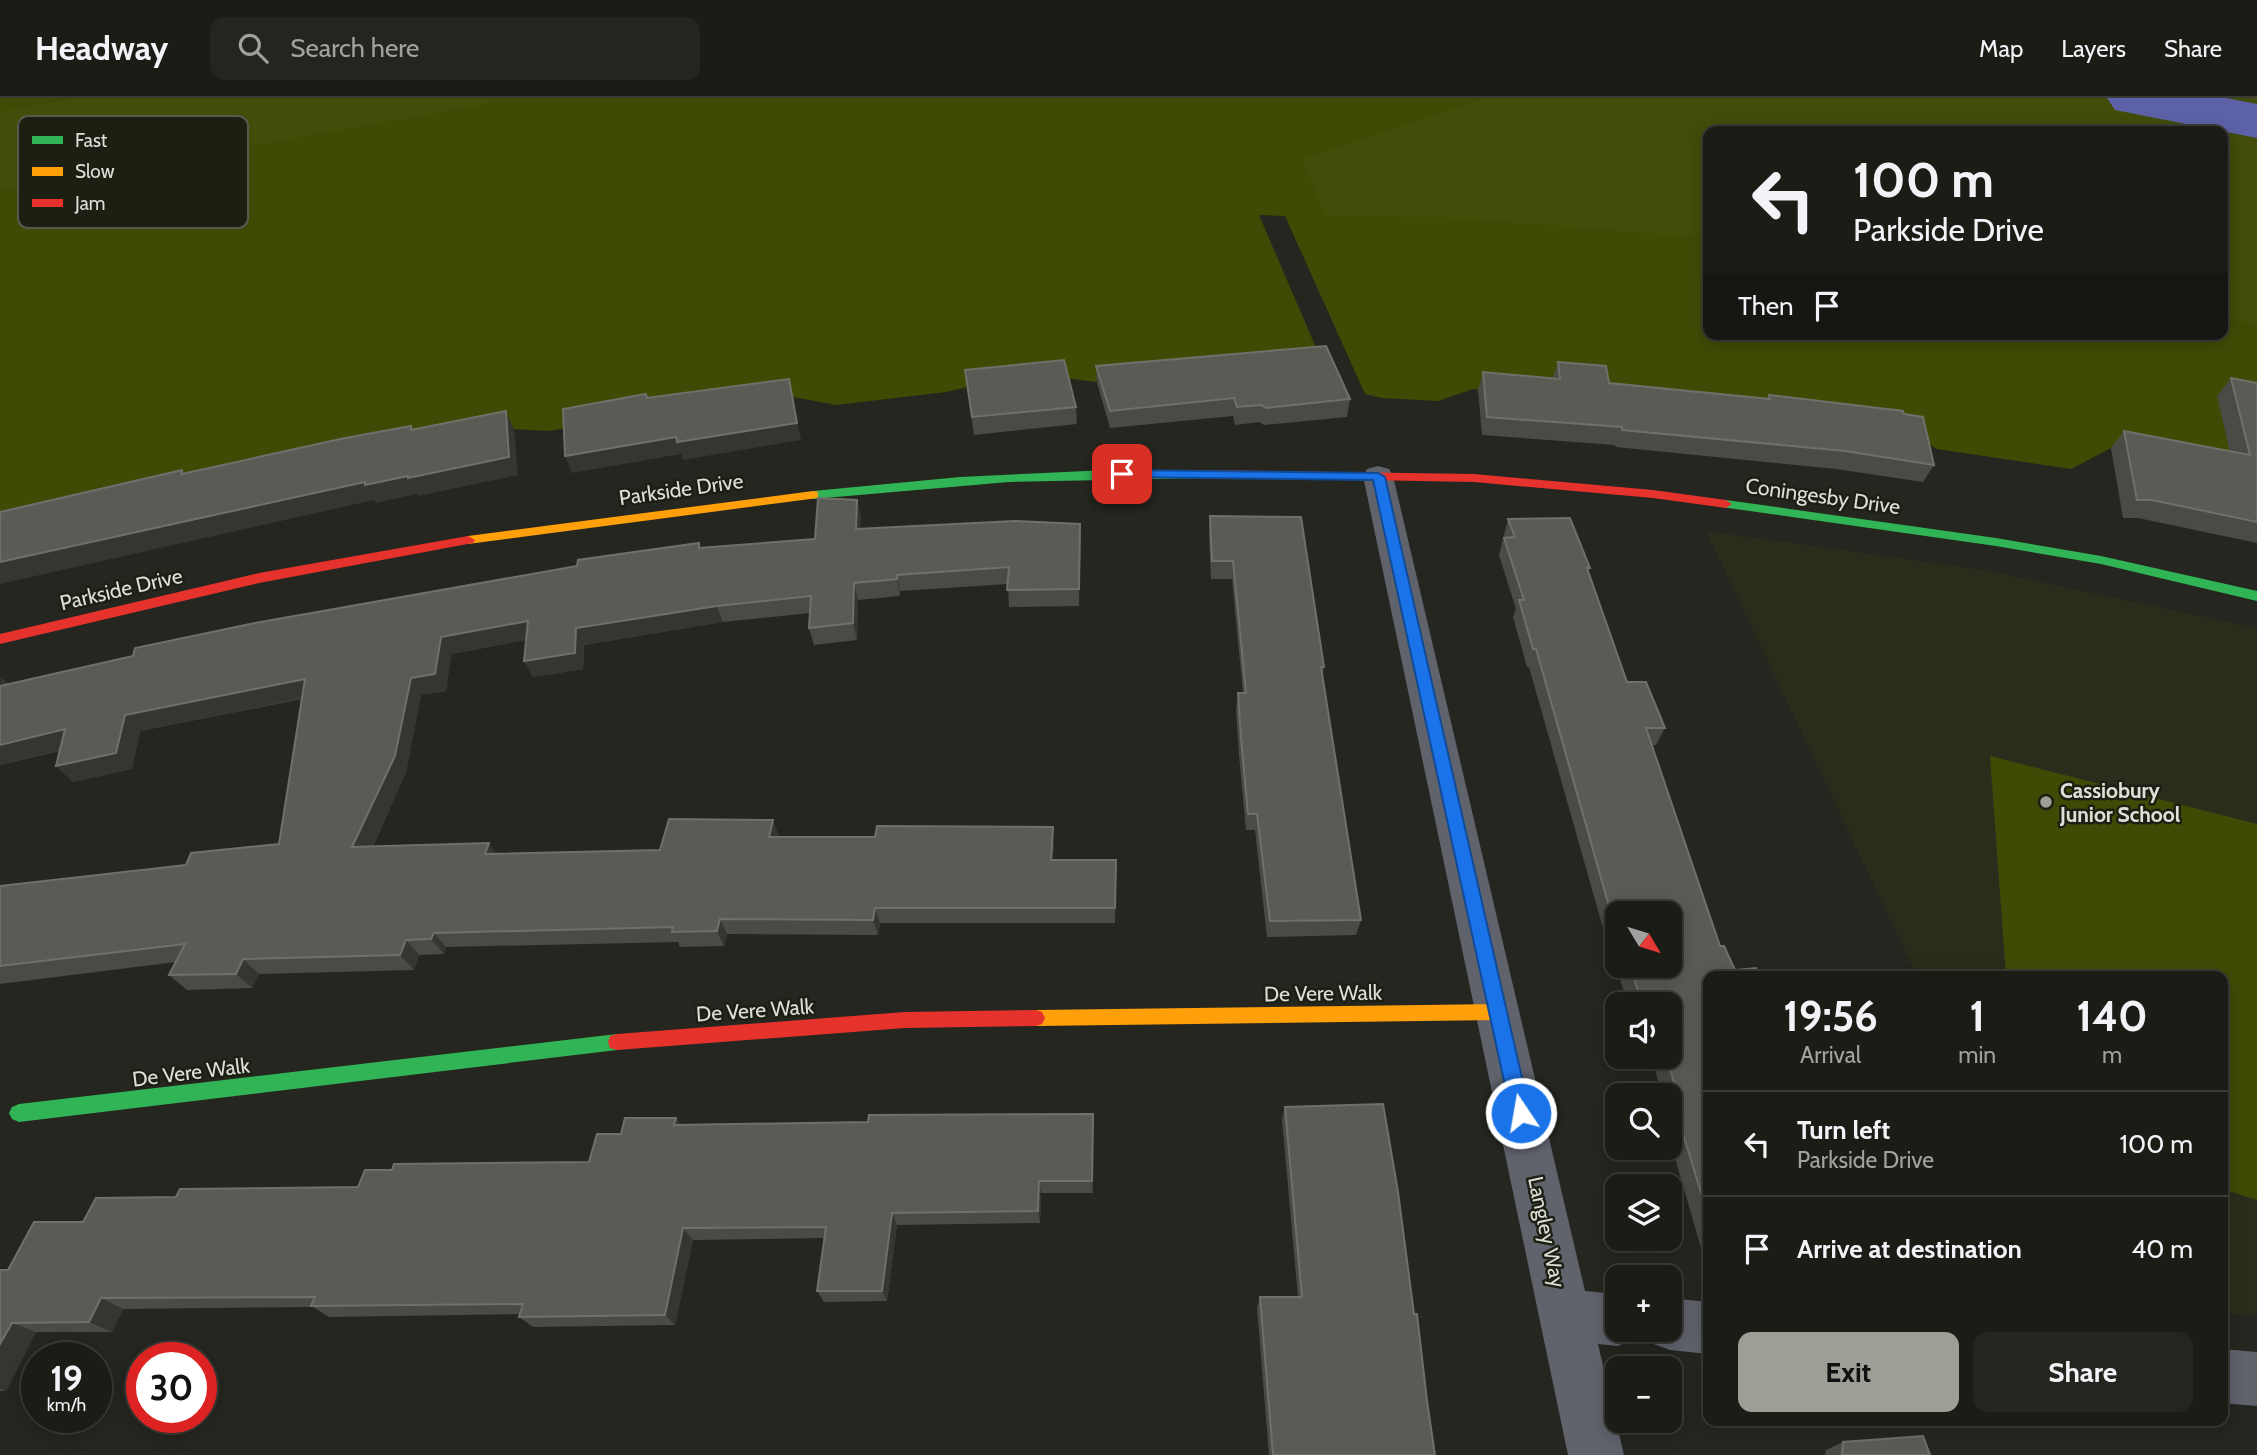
<!DOCTYPE html>
<html lang="en">
<head>
<meta charset="utf-8">
<style>
	:root { --surface:#1c1c17; --page:#252520; --text:#f1f3f6; --muted:#a0a1a1; --line:#3a3a36; --accent:#9d9f97 }
	body { margin:0; font-family:Cabin,sans-serif; background:var(--page); color:var(--text); height:100vh; display:flex; flex-direction:column; font-size:26px; white-space:nowrap }
	* { box-sizing:border-box; margin:0 }
	p { font-size:23px; color:var(--muted) }
	.icon { flex:none; width:38px; height:38px; fill:none; stroke:currentColor; stroke-width:2; stroke-linecap:round; stroke-linejoin:round }
	.map { position:relative; flex:1; overflow:hidden }
	.sheet { position:absolute; left:1703px; top:873px; width:525px; height:455px; display:flex; flex-direction:column; background:var(--surface); border-radius:14px; box-shadow:0 4px 18px #0003,0 0 0 2px var(--line) }
	.sheet>* { flex:none }
	.top-card { position:absolute; left:1703px; top:28px; width:525px; height:214px; border-radius:14px; box-shadow:0 4px 18px #0003,0 0 0 2px var(--line); background:#1c1c17; color:var(--text); overflow:hidden }
	.needle { width:46px; rotate:128deg }
	.fabs { position:absolute; left:1605px; top:803px; display:grid; gap:14px }
	.fabs a { display:grid; place-items:center; width:77px; height:77px; border-radius:14px; background:var(--surface); box-shadow:0 4px 18px #0003,0 0 0 2px var(--line); font-size:35px }
	.speed { position:absolute; left:21px; top:1244px; display:flex; gap:14px; font-size:35px; font-weight:700; text-align:center }
	.speed>* { display:grid; place-content:center; width:91px; height:91px; border-radius:50%; background:var(--surface); box-shadow:0 4px 18px #0003,0 0 0 2px var(--line); line-height:1 }
	.speed small { font-size:18px; font-weight:400 }
	.speed .limit { border:10px solid #d22; background:#fff; color:#111 }
	.pin { position:absolute; display:grid; place-items:center; width:60px; height:60px; color:#fff; margin:-30px; border-radius:14px; box-shadow:0 4px 10px #0006 }
	.me { position:absolute; width:77px; margin:-38px; rotate:348deg; stroke-linejoin:round; filter:drop-shadow(0 0 5px #0008) }
	.turn { display:flex; align-items:center; gap:24px; height:147px; padding:0 35px; font-size:32px }
	.turn .icon { width:91px; height:91px; stroke-width:2.5 }
	.turn b { display:block; font-size:49px; line-height:60px }
	.then { display:flex; align-items:center; height:66px; padding:0 35px; background:#0003; gap:14px; font-size:26px }
	.eta { display:flex; justify-content:space-evenly; align-items:center; height:119px; text-align:center }
	.eta b { font-size:42px; font-weight:700; line-height:49px }
	.button { display:flex; gap:14px; margin-top:auto; padding:14px 35px }
	.button a { flex:1; height:80px; border-radius:14px; background:var(--accent); color:#111; font-size:28px; font-weight:700; line-height:80px; text-align:center }
	.button a+a { background:var(--page); color:var(--text) }
	ul { padding:0; list-style:none }
	li { display:flex; align-items:center; gap:21px; height:105px; padding:0 35px; border-top:2px solid var(--line) }
	li div { flex:1 }
	li b { display:block; font-size:26px }
	li em { font-style:normal }
	header { display:flex; align-items:center; gap:42px; box-sizing:border-box; height:98px; padding:0 35px; background:var(--surface); border-bottom:2px solid var(--line) }
	header strong { font-size:33px }
	nav { display:flex; gap:38px; margin-inline-start:auto; font-size:24px }
	.search { width:490px; height:63px; background:var(--page); display:flex; align-items:center; gap:18px; box-sizing:border-box; padding:0 24px; border-radius:14px; color:var(--muted); font-size:26px }
	.map>svg:first-child { display:block }
	.built { fill:#292e1c }
	.green { fill:#3f4b05; fill-rule:evenodd }
	.forest { fill:#414d09 }
	.lines { fill:none; stroke-linecap:round; stroke-linejoin:round }
	.river { fill:#5d62a8; fill-rule:evenodd }
	.street { fill:#60626c; fill-rule:evenodd }
	.fast { fill:#30b455; fill-rule:evenodd }
	.slow { fill:#ff9f0a; fill-rule:evenodd }
	.jam { fill:#e5322d; fill-rule:evenodd }
	.wall { fill:#4a4b45; fill-rule:evenodd }
	.shaded-wall { fill:#35362f }
	.building { fill:#5a5b55; stroke:#6f7069; stroke-width:2 }
	.route { fill:#1a73e8; stroke:#114b97; stroke-width:2 }
	.poi-dot { fill:#9d9f97; stroke:#1c2013; stroke-width:2.5 }
	.labels { text-anchor:middle; dominant-baseline:central; stroke-width:5; stroke-linejoin:round; paint-order:stroke }
	.street-label { font-size:21px; fill:#dee0d8; stroke:#1c2013 }
	.poi-label { font-size:21px; font-weight:bold; fill:#dee0d8; stroke:#1c2013; text-anchor:start }
	.key { fill:#1c2013; stroke:#565a4e; stroke-width:2 }
	.key-label { font-size:19px; fill:#dee0d8 }
</style>
</head>
<body>
<header>
<strong>Headway</strong>
<div class="search"><svg class="icon" aria-label="search" viewBox="0 0 24 24"><circle cx="10" cy="10" r="6"/><path d="M15 15l6 6"/></svg>Search here</div>
<nav><a>Map</a><a>Layers</a><a>Share</a></nav>
</header>
<div class="map">
<svg width="2257" height="1357" viewBox="0 0 2257 1357">
	<rect width="100%" height="100%" fill="#25261f"/>
	<polygon class="built" points="1706,433 1984,472 2257,530 2257,1218 2223,1215 2222,878 1917,878"/>
	<g class="green">
		<path d="M0 0H2257V404L2111 350 2071 371 1937 351 1913 337 1473 291 1438 303 1382 300 1365 296 1285 118 1259 117 1323 266 1096 284 1065 280 967 289 946 294 836 307 793 299 547 333 514 331 0 430ZM1708 33H2222V236H1708Z"/>
		<polygon points="1990,658 2257,726 2257,1102 2223,1091 2222,878 2006,878"/>
	</g>
	<g class="forest">
		<polygon points="82,0 500,0 487,6 0,92 0,13"/>
		<polygon points="1487,0 2257,0 2257,227 2223,220 2222,33 1708,33 1708,140 1457,120 1326,117 1302,62"/>
	</g>
	<g class="lines">
		<polygon class="river" points="2107,0 2226,0 2257,6 2257,40 2115,12"/>
		<g class="street">
			<polygon points="1378,368 1389,371 1393,378 1585,1193 1617,1196 1617,1232 1639,1232 1636,1241 1617,1248 1598,1246 1624,1357 1568,1357 1363,378 1367,371"/>
			<polygon points="1670,1200 1708,1204 1708,1256 1670,1252 1651,1245 1646,1232 1670,1232"/>
			<polygon points="2222,1251 2257,1254 2257,1308 2222,1305"/>
		</g>
		<g class="fast">
			<polygon points="1108,372 1206,372 1212,376 1206,380 1009,384 813,401 807,397 813,393 960,379"/>
			<polygon points="1726,402 1996,440 2101,458 2257,493 2257,503 2101,466 1996,448 1721,409 1720,406"/>
			<polygon points="617,936 624,938 626,944 624,950 617,952 19,1024 12,1021 9,1015 12,1009 19,1006"/>
		</g>
		<g class="slow">
			<polygon points="813,393 818,394 818,400 468,446 461,442 468,438"/>
			<polygon points="1498,906 1504,908 1507,914 1504,920 1498,922 1036,928 1030,926 1027,920 1030,914 1036,912"/>
		</g>
		<g class="jam">
			<polygon points="1206,372 1474,376 1653,392 1726,402 1732,406 1726,410 1653,400 1474,384 1202,379 1202,373"/>
			<polygon points="468,438 475,442 473,445 259,485 0,546 0,536 259,475"/>
			<polygon points="1036,912 1042,914 1045,920 1042,926 1036,928 905,930 617,952 610,950 608,944 610,938 617,936 905,914"/>
		</g>
	</g>
	<g class="wall">
		<polygon points="1558,264 1609,285 1767,300 1769,297 1904,316 1934,367 1923,384 1836,371 1616,349 1615,347 1482,337 1478,292 1483,274 1553,280"/>
		<polygon points="1096,268 1350,301 1347,319 1264,327 1259,324 1235,327 1233,318 1110,330 1097,285"/>
		<polygon points="965,272 1076,309 1077,326 974,337"/>
		<polygon points="2231,280 2257,285 2257,445 2138,420 2123,420 2111,350 2124,333 2230,354 2217,298"/>
		<polygon points="857,402 861,419 860,431 1080,426 1079,508 1009,509 1008,486 900,493 900,498 858,502 857,542 814,547 809,530 810,515 723,524 584,547 583,571 533,579 524,563 526,542 451,556 446,593 421,597 406,674 373,748 496,756 660,752 779,738 779,739 1054,744 1053,762 1116,762 1115,825 880,825 878,837 727,836 724,848 680,849 678,844 446,849 444,856 419,857 414,872 259,876 252,890 187,892 169,877 176,864 0,886 0,788 186,767 279,746 302,601 140,633 132,671 73,684 56,668 60,653 0,667 1,580 8,586 577,468 699,445 701,450 815,441"/>
		<polygon points="1210,418 1324,569 1322,579 1361,822 1356,837 1267,839 1255,732 1246,732 1239,657 1236,612 1238,595 1243,595 1232,481 1211,481 1209,436"/>
		<path d="M1508 421 1590 470 1588 474 1627 584 1665 630 1656 647H1652L1708 878V1167H1706L1670 1043V998H1663L1651 959H1670V906H1628L1601 823 1529 569H1527L1513 519 1516 511 1499 457ZM1617 816 1670 868H1617Z"/>
		<polygon points="1285,1009 1414,1216 1435,1357 1269,1357 1257,1210 1260,1199 1298,1199 1282,1022"/>
		<polygon points="1093,1016 1093,1095 1041,1095 1040,1125 897,1127 887,1203 824,1204 817,1193 824,1140 693,1142 675,1227 533,1229 519,1219 520,1216 329,1219 313,1209 123,1211 112,1234 36,1234 6,1293 0,1293 0,1172 8,1172 83,1124 176,1099 358,1089 392,1072 589,1064 621,1036 676,1020 681,1027 868,1024"/>
		<polygon points="1843,1344 1930,1357 1825,1357 1826,1352"/>
	</g>
	<g class="shaded-wall">
		<polygon points="789,281 801,342 683,362 681,356 572,375 565,358"/>
		<polygon points="506,313 514,331 518,377 418,398 417,396 376,405 374,402 0,486 0,464"/>
		<polygon points="857,402 861,419 860,448 856,431"/>
		<polygon points="1080,426 1081,443 1079,508 1079,491"/>
		<polygon points="897,477 900,493 900,498 897,481"/>
		<polygon points="854,485 858,502 857,542 853,525"/>
		<polygon points="717,508 723,524 584,547 583,571 533,579 524,563 576,530"/>
		<polygon points="528,523 537,540 451,556 446,593 421,597 406,674 365,764 352,749 411,580 441,539"/>
		<polygon points="1,580 18,596 0,590"/>
		<polygon points="305,581 318,597 140,633 132,671 73,684 56,668 125,617"/>
		<polygon points="65,631 82,647 0,667 0,647"/>
		<polygon points="773,722 779,738 775,755 769,739"/>
		<polygon points="1053,729 1054,744 1052,777 1051,762"/>
		<polygon points="489,745 499,761 485,756"/>
		<polygon points="875,810 880,825 878,837 873,822"/>
		<polygon points="720,821 727,836 724,848 717,833"/>
		<polygon points="434,835 446,849 444,856 431,841"/>
		<polygon points="406,842 419,857 414,872 400,857"/>
		<polygon points="243,861 259,876 252,890 236,876"/>
		<polygon points="1093,1016 1094,1029 1093,1095 1092,1083"/>
		<polygon points="676,1020 685,1033 674,1027"/>
		<polygon points="1039,1083 1041,1095 1040,1125 1038,1113"/>
		<polygon points="892,1115 897,1127 887,1203 882,1193"/>
		<polygon points="683,1130 693,1142 675,1227 665,1217"/>
		<polygon points="101,1200 123,1211 112,1234 89,1224"/>
		<polygon points="12,1225 36,1234 6,1293 0,1291 0,1246"/>
	</g>
	<g class="building">
		<polygon points="1326,248 1350,301 1266,310 1261,307 1237,309 1234,300 1110,313 1096,268"/>
		<polygon points="1064,262 1076,309 972,319 965,272"/>
		<polygon points="1558,264 1606,268 1609,285 1770,301 1769,297 1903,313 1904,316 1923,319 1934,367 1845,353 1622,332 1622,329 1487,319 1483,274 1560,281"/>
		<polygon points="2231,280 2257,285 2257,424 2152,402 2137,402 2124,333 2250,357"/>
		<polygon points="789,281 797,325 677,344 676,339 565,358 563,311 646,296 647,300"/>
		<polygon points="506,313 509,359 408,380 408,378 365,387 365,384 0,464 0,414 182,372 182,376 345,340 411,328 411,332"/>
		<polygon points="818,400 857,402 856,431 1014,423 1080,426 1079,491 1007,492 1009,469 897,477 897,481 854,485 853,525 809,530 811,498 717,508 576,530 575,555 524,563 528,523 441,539 435,576 411,580 395,658 352,749 489,745 485,756 660,752 669,721 773,722 769,739 875,739 877,728 1053,729 1051,762 1116,762 1115,810 875,810 873,822 720,821 717,833 672,834 673,829 434,835 431,841 406,842 400,857 243,861 236,876 169,877 185,846 0,868 0,788 186,767 191,755 279,746 305,581 125,617 116,655 56,668 65,631 0,647 0,588 133,558 135,550 255,525 577,468 578,462 699,445 699,450 815,441"/>
		<polygon points="1210,418 1301,419 1324,569 1321,569 1361,822 1270,823 1257,716 1248,716 1241,640 1238,595 1246,595 1233,463 1212,463"/>
		<polygon points="1570,420 1590,470 1587,470 1627,584 1646,584 1665,630 1646,630 1720,848 1724,848 1735,872 1756,870 1759,878 1708,878 1708,1118 1676,1012 1683,1012 1666,959 1670,959 1670,906 1650,906 1649,905 1642,905 1630,868 1670,868 1670,816 1617,816 1617,830 1609,808 1536,551 1533,551 1519,502 1524,502 1504,440 1515,439 1508,421"/>
		<polygon points="1383,1006 1398,1094 1414,1216 1417,1216 1427,1303 1435,1357 1273,1357 1260,1199 1302,1199 1285,1009"/>
		<polygon points="1093,1016 1092,1083 1039,1083 1038,1113 892,1115 882,1193 817,1193 826,1129 683,1130 665,1217 519,1219 523,1206 311,1208 315,1199 101,1200 89,1224 12,1225 0,1246 0,1172 8,1172 34,1124 83,1124 96,1100 176,1099 180,1091 358,1089 365,1072 392,1072 394,1066 589,1064 597,1036 621,1036 625,1020 676,1020 674,1027 868,1024 869,1017"/>
		<polygon points="1923,1338 1930,1357 1842,1357 1843,1344"/>
	</g>
	<polygon class="route" points="1122,372 1378,375 1385,379 1530,1015 1527,1021 1521,1024 1514,1021 1511,1015 1373,382 1117,379 1116,376"/>
	<circle class="poi-dot" cx="2046" cy="704" r="7"/>
	<g class="labels">
		<g class="street-label">
			<text transform="translate(681 391) rotate(-8)">Parkside Drive</text>
			<text transform="translate(1823 398) rotate(8)">Coningesby Drive</text>
			<text transform="translate(121 491) rotate(-13)">Parkside Drive</text>
			<text transform="translate(1323 895) rotate(-1)">De Vere Walk</text>
			<text transform="translate(755 912) rotate(-4)">De Vere Walk</text>
			<text transform="translate(191 974) rotate(-7)">De Vere Walk</text>
			<text transform="translate(1547 1134) rotate(78)">Langley Way</text>
		</g>
		<g class="poi-label">
			<text x="2060" y="692">Cassiobury<tspan x="2060" dy="24">Junior School</tspan></text>
		</g>
	</g>
	<rect x="18" y="18" width="230" height="112" rx="10" class="key"/>
	<rect x="32" y="38" width="31" height="8" fill="#30b455"/>
	<rect x="32" y="69" width="31" height="9" fill="#ff9f0a"/>
	<rect x="32" y="101" width="31" height="8" fill="#e5322d"/>
	<g class="key-label">
		<text x="75" y="49">Fast</text>
		<text x="75" y="80">Slow</text>
		<text x="75" y="112">Jam</text>
	</g>
</svg>
<div class="fabs">
<a><svg class="needle" viewBox="-14 -14 28 28"><path d="M0-13l5 13h-10z" fill="#e53935"/><path d="M0 13l5-13h-10z" fill="#a0a1a1"/></svg></a>
<a><svg class="icon" aria-label="sound" viewBox="0 0 24 24"><path d="M4 9h4l5-4v14l-5-4H4zM17 9q2 3 0 6"/></svg></a>
<a><svg class="icon" aria-label="search" viewBox="0 0 24 24"><circle cx="10" cy="10" r="6"/><path d="M15 15l6 6"/></svg></a>
<a><svg class="icon" aria-label="layers" viewBox="0 0 24 24"><path d="M12 4l9 5-9 5-9-5zM3 14l9 5 9-5"/></svg></a>
<a>+</a>
<a>−</a>
</div>
<div class="speed"><div>19<small>km/h</small></div><div class="limit">30</div></div>
<div class="pin" style="left:1122px;top:376px;background:#d93025"><svg class="icon" aria-label="arrive" viewBox="0 0 24 24"><path d="M6 21V4h12l-3 4 3 4H6"/></svg></div>
<svg class="me" style="left:1521px;top:1015px" viewBox="-20 -20 40 40"><circle r="17" fill="#1a73e8" stroke="#fff" stroke-width="3"/><path d="M0-11L8 9 0 5-8 9z" fill="#fff"/></svg>
<div class="top-card">
<div class="turn"><svg class="icon" aria-label="left" viewBox="0 0 24 24"><path d="M17 20v-9H6M10 6l-5 5 5 5"/></svg><div><b>100 m</b>Parkside Drive</div></div>
<div class="then">Then<svg class="icon" aria-label="arrive" viewBox="0 0 24 24"><path d="M6 21V4h12l-3 4 3 4H6"/></svg></div>
</div>
<section class="sheet">
<div class="eta">
<div><b>19:56</b><p>Arrival</p></div>
<div><b>1</b><p>min</p></div>
<div><b>140</b><p>m</p></div>
</div>
<ul>
<li><svg class="icon" aria-label="left" viewBox="0 0 24 24"><path d="M17 20v-9H6M10 6l-5 5 5 5"/></svg><div><b>Turn left</b><p>Parkside Drive</p></div><em>100 m</em></li>
<li><svg class="icon" aria-label="arrive" viewBox="0 0 24 24"><path d="M6 21V4h12l-3 4 3 4H6"/></svg><div><b>Arrive at destination</b></div><em>40 m</em></li>
</ul>
<div class="button"><a>Exit</a><a>Share</a></div>
</section>
</div>
</body>
</html>
